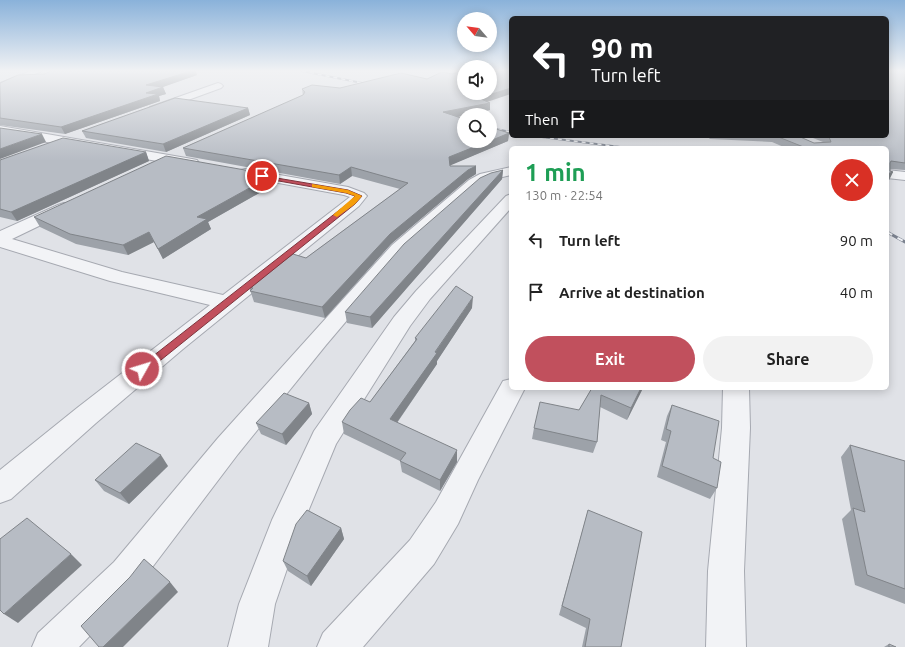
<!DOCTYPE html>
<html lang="en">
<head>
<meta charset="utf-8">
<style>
	:root { --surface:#fff; --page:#f2f2f2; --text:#222; --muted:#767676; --accent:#c1505d }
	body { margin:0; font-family:Ubuntu,sans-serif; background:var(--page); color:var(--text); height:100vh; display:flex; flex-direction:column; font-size:15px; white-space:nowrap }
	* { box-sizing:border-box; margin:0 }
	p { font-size:13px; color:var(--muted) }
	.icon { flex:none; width:22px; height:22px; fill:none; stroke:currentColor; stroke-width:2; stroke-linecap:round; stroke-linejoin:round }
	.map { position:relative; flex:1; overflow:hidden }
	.side { position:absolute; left:509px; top:146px; width:380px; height:244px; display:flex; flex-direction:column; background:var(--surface); border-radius:6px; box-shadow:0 2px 10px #0003 }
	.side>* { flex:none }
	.banner { position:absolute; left:509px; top:16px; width:380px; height:122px; border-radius:6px; box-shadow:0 2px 10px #0003; background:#202124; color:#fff; overflow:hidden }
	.needle { width:26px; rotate:298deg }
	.buttons { position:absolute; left:457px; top:12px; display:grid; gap:8px }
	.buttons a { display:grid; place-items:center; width:40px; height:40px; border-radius:50%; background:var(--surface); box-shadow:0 2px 10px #0003; font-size:20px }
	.pin { position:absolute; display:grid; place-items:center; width:34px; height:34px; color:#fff; margin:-17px; border:2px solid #fff; border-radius:50%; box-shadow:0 1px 4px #0007 }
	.me { position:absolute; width:44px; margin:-22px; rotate:51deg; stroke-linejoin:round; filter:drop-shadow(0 0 3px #0008) }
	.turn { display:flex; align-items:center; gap:14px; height:84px; padding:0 16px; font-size:18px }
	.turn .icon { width:52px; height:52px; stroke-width:2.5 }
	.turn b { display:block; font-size:28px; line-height:34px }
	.then { display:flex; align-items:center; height:38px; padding:0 16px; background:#0003; gap:8px; font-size:15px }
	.round { display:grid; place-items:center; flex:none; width:42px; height:42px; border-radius:21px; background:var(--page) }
	.headline { display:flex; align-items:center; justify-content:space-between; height:68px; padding:0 16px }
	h1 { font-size:24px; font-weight:600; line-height:30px; color:#1e9e55 }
	.primary-button { display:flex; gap:8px; margin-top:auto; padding:8px 16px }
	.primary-button a { flex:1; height:46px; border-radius:24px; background:var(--accent); color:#fff; font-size:16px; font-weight:600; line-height:46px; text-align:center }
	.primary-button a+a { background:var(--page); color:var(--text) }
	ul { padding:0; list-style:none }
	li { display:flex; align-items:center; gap:12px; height:52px; padding:0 16px }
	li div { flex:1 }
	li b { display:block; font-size:15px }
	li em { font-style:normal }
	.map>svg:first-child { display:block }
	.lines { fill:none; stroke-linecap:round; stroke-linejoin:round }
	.street-casing { stroke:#a6a9b1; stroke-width:2 }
	.street { fill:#f2f3f6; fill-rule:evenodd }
	.rail-far1-casing { stroke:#7b828f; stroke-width:2 }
	.rail-casing { stroke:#7b828f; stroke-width:3 }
	.rail-far1 { stroke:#eff1f5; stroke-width:1.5; stroke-dasharray:4; stroke-linecap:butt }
	.rail { stroke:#eff1f5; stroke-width:2; stroke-dasharray:6; stroke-linecap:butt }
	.wall { fill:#9da2a9 }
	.shaded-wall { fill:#808489 }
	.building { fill:#b7bcc4; stroke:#808489 }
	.route { fill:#c1505d; stroke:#7d343c }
	.slow { fill:#f59e0b }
</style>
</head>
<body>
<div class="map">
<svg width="905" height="647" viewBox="0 0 905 647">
	<rect width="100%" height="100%" fill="#e0e2e7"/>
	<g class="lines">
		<g class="street-casing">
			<g id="street">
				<polygon points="31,71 42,71 0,89 0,83"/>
				<polygon points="218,83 221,84 223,86 221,88 158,111 150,111 149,109 150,107"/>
				<polygon points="0,126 192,159 197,160 199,163 197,166 192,167 0,134"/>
				<polygon points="511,167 511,175 490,180 479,186 404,253 326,345 238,454 138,586 79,647 32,647 38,633 114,562 218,438 392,245 469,180 480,174"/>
				<polygon points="245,169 348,187 364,193 367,196 359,206 183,349 96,423 11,499 0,503 0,470 77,408 210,305 110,281 0,247 0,231 58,205 64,203 70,205 72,208 70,211 12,239 122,272 223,295 350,197 344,195 240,176 238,173 240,170"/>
				<polygon points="887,170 905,172 905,180 887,178"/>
				<polygon points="511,194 511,208 430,299 410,326 336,444 300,531 275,604 268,647 228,647 239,604 272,520 314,431 394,317 416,291 506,196"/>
				<polygon points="511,379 511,388 525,388 478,480 458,524 434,564 363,647 317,647 323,633 410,540 436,502 503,381"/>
				<polygon points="723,388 749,388 750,428 744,571 746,647 706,647 708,571 722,428"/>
			</g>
		</g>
		<use href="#street" class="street"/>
		<g class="rail-far1-casing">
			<g id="rail-far1">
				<polyline points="302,71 372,85"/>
				<polyline points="490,128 511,132"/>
				<polyline points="534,136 628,148"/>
			</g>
		</g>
		<g class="rail-casing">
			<polyline id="rail" points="887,232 905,242"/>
		</g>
		<use href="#rail-far1" class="rail-far1"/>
		<use href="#rail" class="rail"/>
	</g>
	<g class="wall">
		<polygon points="905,71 905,170 890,169 890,171 893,172 889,180 887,148 786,148 772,142 710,139 707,136 798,136 814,143 823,142 808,136 887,136"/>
		<polygon points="197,75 162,87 163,87 166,94 159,96 160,101 65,134 0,125 0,83"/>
		<polygon points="302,89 488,102 490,103 490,110 457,117 509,133 508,141 450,165 450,166 476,166 476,174 468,179 391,244 325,318 254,302 249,287 306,258 400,189 352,176 340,184 186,156 183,148 303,96"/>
		<polygon points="248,108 250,115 166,152 86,138 82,131"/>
		<polygon points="146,152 149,161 17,221 0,217 0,160"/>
		<polygon points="503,170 502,179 372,328 347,323 345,312"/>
		<polygon points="275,184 208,222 211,229 163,259 154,242 128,255 76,244 40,227 34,217"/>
		<polygon points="472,308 437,361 437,364 397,423 457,462 440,491 402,472 400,461 344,434 342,422 370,402 415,341 415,338"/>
		<polygon points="592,388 643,388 627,420 600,407 597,442 593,453 532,439 534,428 579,410"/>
		<polygon points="309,403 312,414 286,445 261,434 256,423"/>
		<polygon points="672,405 713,458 717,488 710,499 657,477 666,442 661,440 667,416"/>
		<polygon points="850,445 905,463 905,604 855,585 842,519 851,510 841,457"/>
		<polygon points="168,466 129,504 104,491 95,480"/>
		<polygon points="588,510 621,647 582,647 586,628 559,615 585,521"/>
		<polygon points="341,528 344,539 311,586 288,571 283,561"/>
		<polygon points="889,644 889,647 884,647"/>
	</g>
	<g class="shaded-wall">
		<polygon points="191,71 196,71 197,75 149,92 146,85"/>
		<polygon points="163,87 166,94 159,96 160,101 65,134 61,127 146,93"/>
		<polygon points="511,88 511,94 478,105 479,98"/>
		<polygon points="490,103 490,110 443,120 443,112"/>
		<polygon points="248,108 250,115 166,152 163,144"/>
		<polygon points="509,133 508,141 449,166 449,157"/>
		<polygon points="42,134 46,142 0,159 0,149"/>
		<polygon points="146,152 149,161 17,221 11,212"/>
		<polygon points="476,166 476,174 468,179 391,244 325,318 322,307 390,234 468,170"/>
		<polygon points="351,167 352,176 340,184 339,175"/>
		<polygon points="503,170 502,179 372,328 370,317"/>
		<polygon points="893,172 889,180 887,180 887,174"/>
		<polygon points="273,175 275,184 208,222 211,229 163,259 158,249 197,217"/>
		<polygon points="149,232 154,242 128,255 123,245"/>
		<polygon points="473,297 472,308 437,361 437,364 391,431 390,419"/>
		<polygon points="641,388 643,388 627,420 631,408"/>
		<polygon points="309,403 312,414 286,445 282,434"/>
		<polygon points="457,450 457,462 440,491 440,480"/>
		<polygon points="161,455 168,466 129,504 120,493"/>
		<polygon points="341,528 344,539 311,586 307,576"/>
		<polygon points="71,554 82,565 18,623 4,614"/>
		<polygon points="170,582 178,592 123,647 103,647"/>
	</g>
	<g class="building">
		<polygon points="50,71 191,71 146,85 163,87 146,93 158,94 61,127 0,118 0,83 18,75 45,74"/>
		<polygon points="460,71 464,71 464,93 490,93 490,71 511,71 511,88 479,98 490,103 443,112 464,119 464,141 489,141 449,157 450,166 476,166 468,170 390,234 322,307 250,291 253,288 249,287 293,254 306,258 408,183 351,167 339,175 183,148 303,95 305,92 302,89 312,85 340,88 401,73 427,79 442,72 453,74"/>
		<polygon points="887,71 905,71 905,163 891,161 890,163 890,171 893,172 887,174 887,148 806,148 776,136 798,136 814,143 831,142 829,137 826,136 887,136"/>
		<polygon points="175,98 248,108 163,144 82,131"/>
		<polygon points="490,127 509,133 490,141"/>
		<polygon points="0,128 42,134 0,149"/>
		<polygon points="63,138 146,152 11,212 0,209 0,160"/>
		<polygon points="166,156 273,175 197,217 207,219 158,249 149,232 123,245 70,234 34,217"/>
		<polygon points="503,170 370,317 345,312 404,244 480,178 491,173"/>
		<polygon points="456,286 473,297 435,352 437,353 390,419 457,450 440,480 400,461 406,453 342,422 350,410 361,398 370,402 417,339 415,338"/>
		<polygon points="592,388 641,388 631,408 601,395 597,442 534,428 540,402 579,410"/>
		<polygon points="284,393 309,403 282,434 256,423"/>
		<polygon points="672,405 719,421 713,458 721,462 717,488 662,466 671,431 666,429"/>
		<polygon points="136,443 161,455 120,493 95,480"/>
		<polygon points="850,445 905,461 905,589 867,575 853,508 865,512"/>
		<polygon points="307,510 341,528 307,576 283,561 296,524"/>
		<polygon points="588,510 642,532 621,647 585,647 590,619 562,606"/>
		<polygon points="27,518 71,554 4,614 0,610 0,539"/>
		<polygon points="144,559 170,582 103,647 99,647 81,626 130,577"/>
		<polygon points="889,644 896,647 889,647"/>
	</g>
	<linearGradient id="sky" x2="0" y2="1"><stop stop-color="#8ab2da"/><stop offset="0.44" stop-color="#f1f2f4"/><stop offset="1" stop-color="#f1f2f4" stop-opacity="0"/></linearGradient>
	<rect width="905" height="161" fill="url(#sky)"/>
	<polygon class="route" points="259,175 348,190 362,196 355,204 146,372 139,372 137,369 139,367 351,201 355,196 346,193 262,178 259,178"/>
	<polygon class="slow" points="312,184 348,190 362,196 355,204 337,217 333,215 334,214 355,196 346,193 312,187"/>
</svg>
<div class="buttons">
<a><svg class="needle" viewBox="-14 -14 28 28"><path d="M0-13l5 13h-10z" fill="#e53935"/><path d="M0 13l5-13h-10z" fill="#767676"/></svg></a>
<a><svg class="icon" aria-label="sound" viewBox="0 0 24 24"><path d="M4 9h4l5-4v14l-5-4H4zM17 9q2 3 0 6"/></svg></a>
<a><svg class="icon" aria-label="search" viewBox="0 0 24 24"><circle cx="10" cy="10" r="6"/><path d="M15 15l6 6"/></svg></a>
</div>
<div class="pin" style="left:262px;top:176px;background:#d93025"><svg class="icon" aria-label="arrive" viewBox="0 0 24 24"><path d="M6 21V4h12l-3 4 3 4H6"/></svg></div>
<svg class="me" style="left:142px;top:369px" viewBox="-20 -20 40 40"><circle r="17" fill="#c1505d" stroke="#fff" stroke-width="3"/><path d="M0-11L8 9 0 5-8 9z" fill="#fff"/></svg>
<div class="banner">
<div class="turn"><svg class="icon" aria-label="left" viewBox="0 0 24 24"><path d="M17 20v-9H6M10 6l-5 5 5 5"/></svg><div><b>90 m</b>Turn left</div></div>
<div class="then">Then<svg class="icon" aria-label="arrive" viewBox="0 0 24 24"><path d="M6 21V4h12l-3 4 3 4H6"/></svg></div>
</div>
<section class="side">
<div class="headline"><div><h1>1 min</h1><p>130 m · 22:54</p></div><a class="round" style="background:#d93025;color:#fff"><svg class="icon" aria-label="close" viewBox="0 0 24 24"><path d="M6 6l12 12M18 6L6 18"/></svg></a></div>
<ul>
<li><svg class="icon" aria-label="left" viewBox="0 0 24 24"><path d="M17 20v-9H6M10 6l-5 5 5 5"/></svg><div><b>Turn left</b></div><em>90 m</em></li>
<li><svg class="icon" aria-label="arrive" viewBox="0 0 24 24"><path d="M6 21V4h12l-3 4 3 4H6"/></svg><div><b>Arrive at destination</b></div><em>40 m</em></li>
</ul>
<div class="primary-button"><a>Exit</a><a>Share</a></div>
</section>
</div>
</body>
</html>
